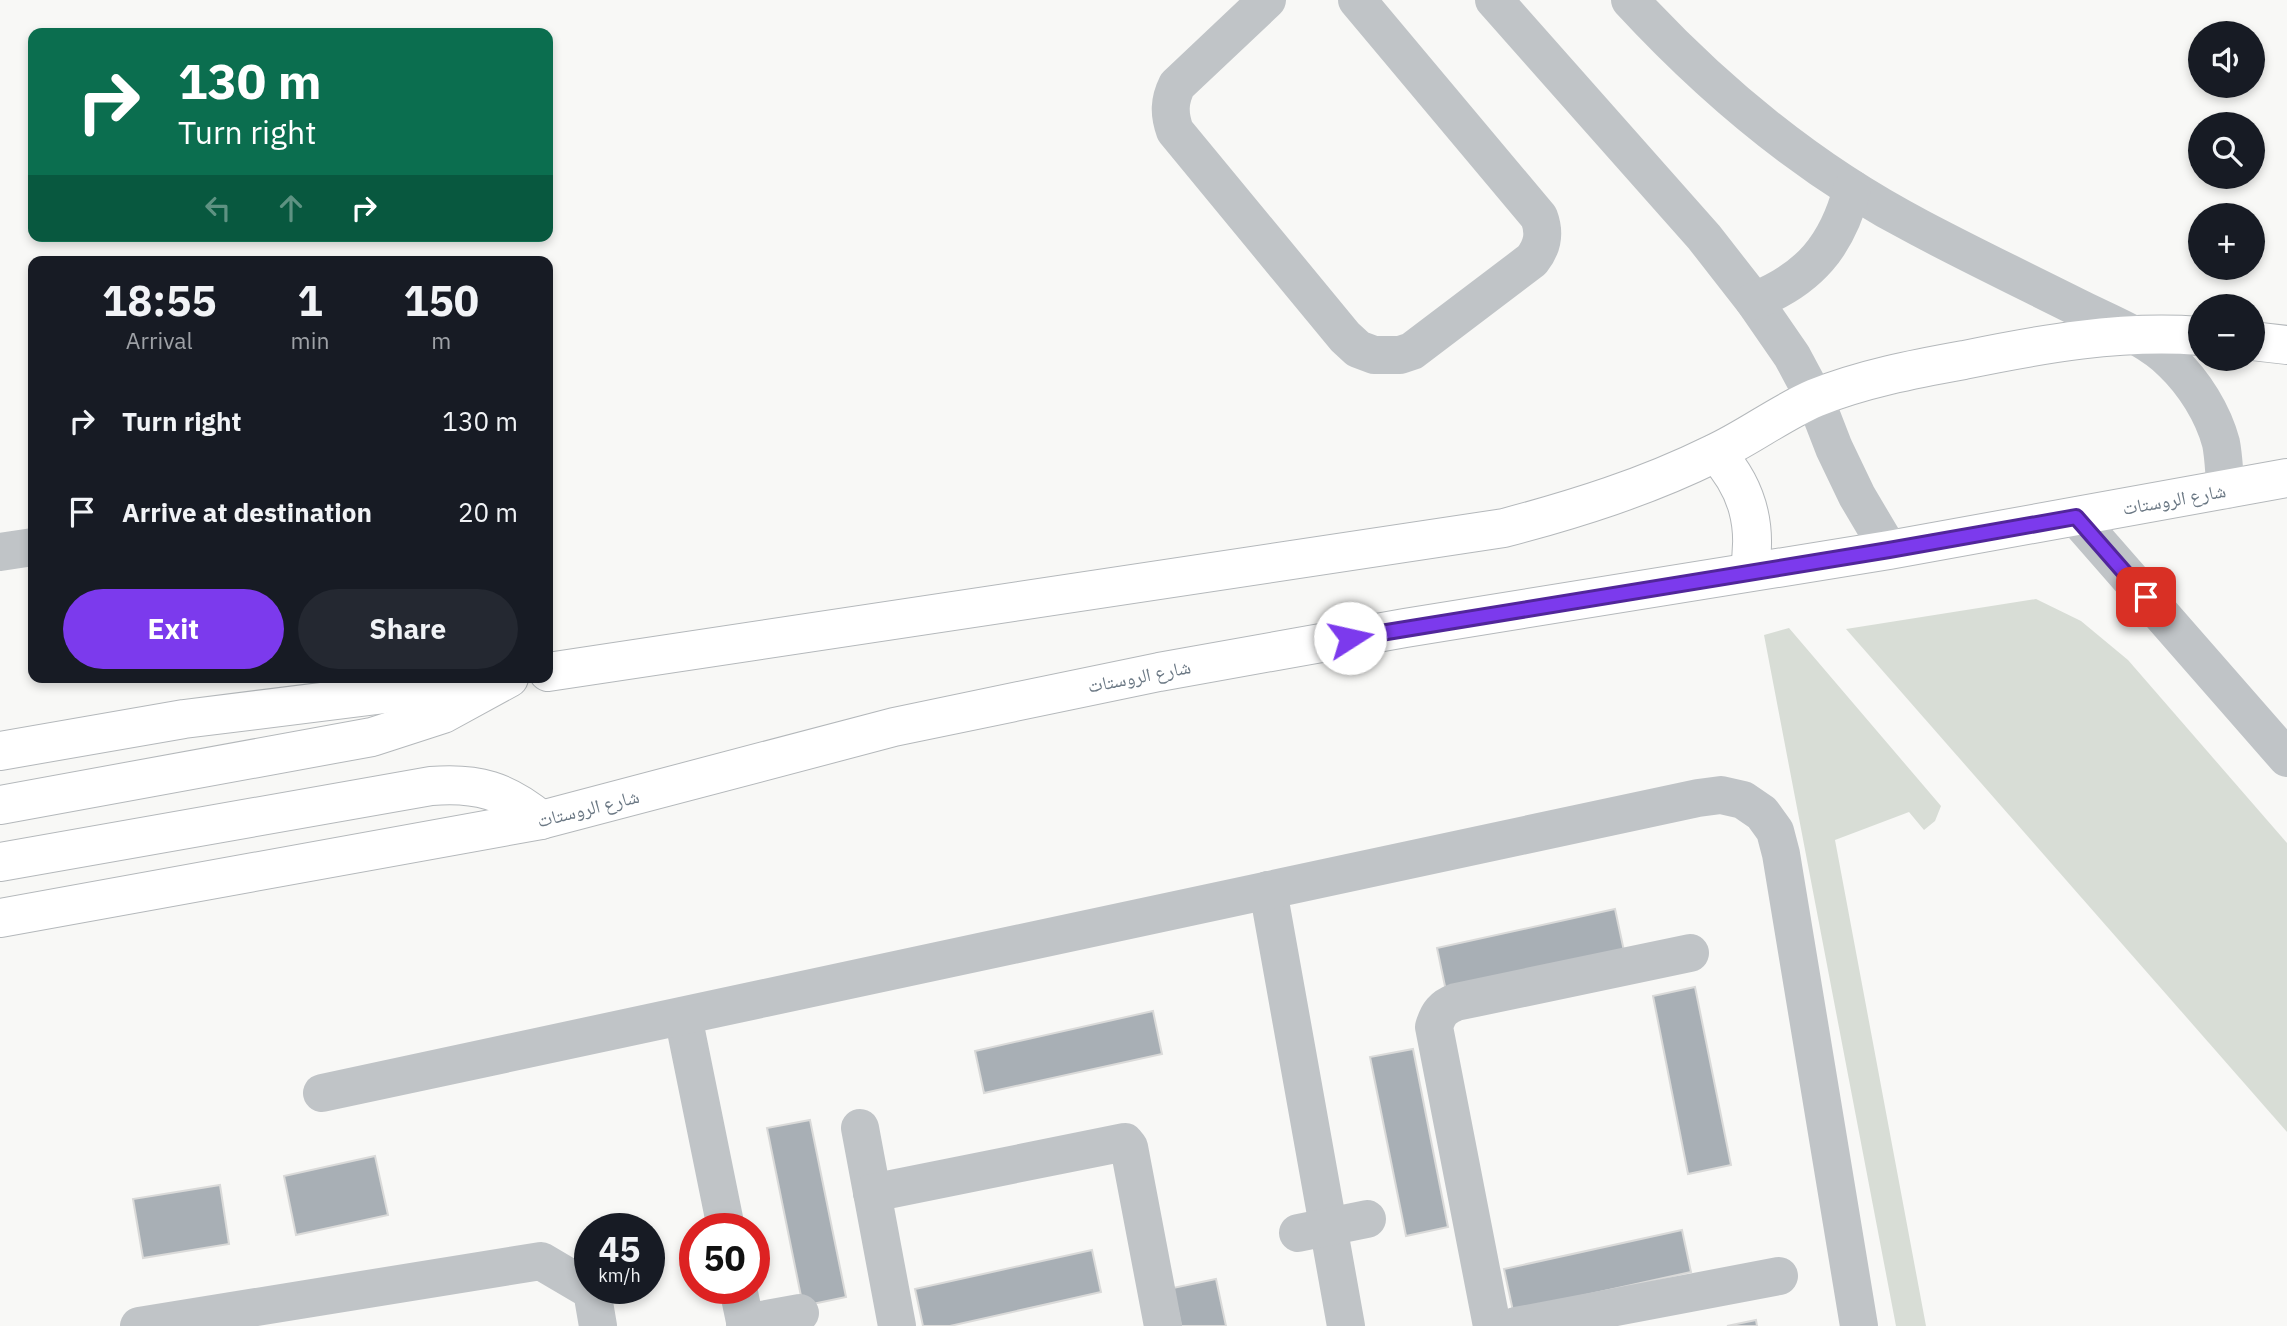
<!DOCTYPE html>
<html lang="en">
<head>
<meta charset="utf-8">
<style>
	:root { --surface:#171b24; --page:#242831; --text:#f1f3f6; --muted:#9ea1a6; --accent:#7c3aed }
	body { margin:0; font-family:"IBM Plex Sans","Noto Naskh Arabic",sans-serif; background:var(--page); color:var(--text); height:100vh; display:flex; flex-direction:column; font-size:26px; white-space:nowrap }
	* { box-sizing:border-box; margin:0 }
	p { font-size:23px; color:var(--muted) }
	.icon { flex:none; width:38px; height:38px; fill:none; stroke:currentColor; stroke-width:2; stroke-linecap:round; stroke-linejoin:round }
	.map { position:relative; flex:1; overflow:hidden }
	.sheet { position:absolute; left:28px; top:256px; width:525px; height:427px; display:flex; flex-direction:column; background:var(--surface); border-radius:14px; box-shadow:0 4px 10px #0003 }
	.sheet>* { flex:none }
	.top-card { position:absolute; left:28px; top:28px; width:525px; height:214px; border-radius:14px; box-shadow:0 4px 10px #0003; background:#0b6e4f; color:#fff; overflow:hidden }
	.fabs { position:absolute; left:2188px; top:21px; display:grid; gap:14px }
	.fabs a { display:grid; place-items:center; width:77px; height:77px; border-radius:50%; background:var(--surface); box-shadow:0 4px 10px #0003; font-size:35px }
	.speed { position:absolute; left:574px; top:1213px; display:flex; gap:14px; font-size:35px; font-weight:700; text-align:center }
	.speed>* { display:grid; place-content:center; width:91px; height:91px; border-radius:50%; background:var(--surface); box-shadow:0 4px 10px #0003; line-height:1 }
	.speed small { font-size:18px; font-weight:400 }
	.speed .limit { border:10px solid #d22; background:#fff; color:#111 }
	.pin { position:absolute; display:grid; place-items:center; width:60px; height:60px; color:#fff; margin:-30px; border-radius:14px; box-shadow:0 4px 10px #0006 }
	.me { position:absolute; width:77px; margin:-38px; rotate:80deg; stroke-linejoin:round; filter:drop-shadow(0 0 5px #0008) }
	.turn { display:flex; align-items:center; gap:24px; height:147px; padding:0 35px; font-size:32px }
	.turn .icon { width:91px; height:91px; stroke-width:2.5 }
	.turn b { display:block; font-size:49px; line-height:60px }
	.lanes { display:flex; align-items:center; height:66px; padding:0 35px; background:#0003; justify-content:center; gap:35px; direction:ltr }
	.lanes .off { opacity:.35 }
	.eta { display:flex; justify-content:space-evenly; align-items:center; height:119px; text-align:center }
	.eta b { font-size:42px; font-weight:800; line-height:49px }
	.action { display:flex; gap:14px; margin-top:auto; padding:14px 35px }
	.action a { flex:1; height:80px; border-radius:42px; background:var(--accent); color:#fff; font-size:28px; font-weight:800; line-height:80px; text-align:center }
	.action a+a { background:var(--page); color:var(--text) }
	ul { padding:0; list-style:none }
	li { display:flex; align-items:center; gap:21px; height:91px; padding:0 35px }
	li div { flex:1 }
	li b { display:block; font-size:26px }
	li em { font-style:normal }
	.map>svg:first-child { display:block }
	.green { fill:#d8ddd6 }
	.building { fill:#a8afb5; stroke:#dadad9; stroke-width:2 }
	.lines { fill:none; stroke-linecap:round; stroke-linejoin:round }
	.major-casing { stroke:#b4b8bb; stroke-width:40 }
	.minor { stroke:#c0c4c7; stroke-width:38 }
	.major { stroke:#fff; stroke-width:38 }
	.route-casing { stroke:#51269a; stroke-width:18 }
	.route { stroke:#7c3aed; stroke-width:12 }
	.labels { text-anchor:middle; dominant-baseline:central; stroke-width:7; stroke-linejoin:round; paint-order:stroke }
	.street-label { font-size:19px; fill:#6b7884; stroke:#fff }
</style>
</head>
<body>
<div class="map">
<svg width="2287" height="1326" viewBox="0 0 2287 1326">
	<rect width="100%" height="100%" fill="#f8f8f6"/>
	<g class="green">
		<polygon points="2036,599 2081,621 2128,660 2287,843 2287,1132 1846,629"/>
		<polygon points="1789,628 1941,806 1935,821 1924,830 1909,812 1835,840 1926,1326 1896,1326 1764,635"/>
	</g>
	<g class="building">
		<polygon points="1615,909 1624,951 1446,991 1437,948"/>
		<polygon points="1695,987 1731,1165 1688,1174 1653,996"/>
		<polygon points="1153,1011 1162,1054 984,1093 975,1051"/>
		<polygon points="1413,1049 1448,1227 1406,1236 1370,1057"/>
		<polygon points="810,1120 846,1297 803,1306 767,1128"/>
		<polygon points="375,1156 388,1215 296,1235 284,1176"/>
		<polygon points="220,1185 229,1244 143,1258 133,1199"/>
		<polygon points="1682,1230 1691,1272 1513,1311 1504,1269"/>
		<polygon points="1092,1250 1101,1292 950,1326 923,1326 915,1289"/>
		<polygon points="1216,1279 1226,1326 1181,1326 1173,1288"/>
		<polygon points="1756,1320 1757,1326 1727,1326"/>
	</g>
	<g class="lines">
		<g class="major-casing">
			<g id="major">
				<polyline points="2252,341 2287,345"/>
				<path d="M1716 453C1748 488 1758 526 1749 572"/>
				<path d="M548 672 1504 528C1576 509 1646 487 1713 454 1748 438 1780 413 1815 398 1862 379 1914 369 1964 360 2042 344 2119 330 2200 336"/>
				<polyline points="0,751 184,719 489,681"/>
				<polyline points="0,805 372,737 443,714 509,678"/>
				<path d="M0 862 431 786C477 782 506 791 541 820"/>
				<polyline points="0,918 541,820 894,727 1159,672 1405,628 1889,550 2287,478"/>
			</g>
		</g>
		<g class="minor">
			<path d="M1267 0 1177 85C1169 101 1169 114 1175 131L1345 337 1358 349 1374 355H1400L1412 351 1532 260C1543 246 1545 233 1539 217L1357 0"/>
			<polyline points="1494,0 1704,237 1754,301 1792,356 1815,399 1834,448 1857,496 1889,550"/>
			<path d="M1630 0C1714 91 1810 171 1920 228 1973 256 2027 282 2081 309 2111 324 2148 338 2172 362 2194 383 2213 413 2221 443 2224 458 2224 475 2226 490"/>
			<path d="M1754 301C1809 279 1837 246 1852 189"/>
			<polyline points="2076,517 2287,758"/>
			<polyline points="0,552 33,547"/>
			<polyline points="1268,890 1346,1326"/>
			<polyline points="683,1016 726,1228"/>
			<polyline points="322,1093 1698,798 1721,795 1743,800 1762,813 1775,831 1781,854 1859,1326"/>
			<polyline points="860,1128 897,1326"/>
			<polyline points="872,1193 1125,1142 1129,1147 1163,1326"/>
			<polyline points="1298,1233 1367,1219"/>
			<polyline points="738,1288 746,1326"/>
			<polyline points="745,1323 800,1313"/>
			<polyline points="139,1326 541,1261 592,1291 598,1326"/>
			<path d="M1492 1326 1434 1027C1438 1013 1443 1007 1456 1002L1690 953"/>
			<polyline points="1516,1326 1779,1276"/>
		</g>
		<use href="#major" class="major"/>
	</g>
	<g class="lines">
		<g class="route-casing">
			<polyline id="route" points="1350,638 1889,550 2076,517 2146,597"/>
		</g>
		<use href="#route" class="route"/>
	</g>
	<g class="labels">
		<g class="street-label">
			<text transform="translate(2174 499) rotate(-10)">شارع الروستات</text>
			<text transform="translate(1139 676) rotate(-11)">شارع الروستات</text>
			<text transform="translate(588 808) rotate(-14)">شارع الروستات</text>
		</g>
	</g>
</svg>
<div class="fabs">
<a><svg class="icon" aria-label="sound" viewBox="0 0 24 24"><path d="M4 9h4l5-4v14l-5-4H4zM17 9q2 3 0 6"/></svg></a>
<a><svg class="icon" aria-label="search" viewBox="0 0 24 24"><circle cx="10" cy="10" r="6"/><path d="M15 15l6 6"/></svg></a>
<a>+</a>
<a>−</a>
</div>
<div class="speed"><div>45<small>km/h</small></div><div class="limit">50</div></div>
<div class="pin" style="left:2146px;top:597px;background:#d93025"><svg class="icon" aria-label="arrive" viewBox="0 0 24 24"><path d="M6 21V4h12l-3 4 3 4H6"/></svg></div>
<svg class="me" style="left:1350px;top:638px" viewBox="-20 -20 40 40"><circle r="19" fill="#fff"/><path d="M0-13L10 11 0 6-10 11z" fill="#7c3aed"/></svg>
<div class="top-card">
<div class="turn"><svg class="icon" aria-label="right" viewBox="0 0 24 24"><path d="M7 20v-9h11M14 6l5 5-5 5"/></svg><div><b>130 m</b>Turn right</div></div>
<div class="lanes"><svg class="icon off" aria-label="left" viewBox="0 0 24 24"><path d="M17 20v-9H6M10 6l-5 5 5 5"/></svg><svg class="icon off" aria-label="ahead" viewBox="0 0 24 24"><path d="M12 20V5M6 11l6-6 6 6"/></svg><svg class="icon" aria-label="right" viewBox="0 0 24 24"><path d="M7 20v-9h11M14 6l5 5-5 5"/></svg></div>
</div>
<section class="sheet">
<div class="eta">
<div><b>18:55</b><p>Arrival</p></div>
<div><b>1</b><p>min</p></div>
<div><b>150</b><p>m</p></div>
</div>
<ul>
<li><svg class="icon" aria-label="right" viewBox="0 0 24 24"><path d="M7 20v-9h11M14 6l5 5-5 5"/></svg><div><b>Turn right</b></div><em>130 m</em></li>
<li><svg class="icon" aria-label="arrive" viewBox="0 0 24 24"><path d="M6 21V4h12l-3 4 3 4H6"/></svg><div><b>Arrive at destination</b></div><em>20 m</em></li>
</ul>
<div class="action"><a>Exit</a><a>Share</a></div>
</section>
</div>
</body>
</html>
